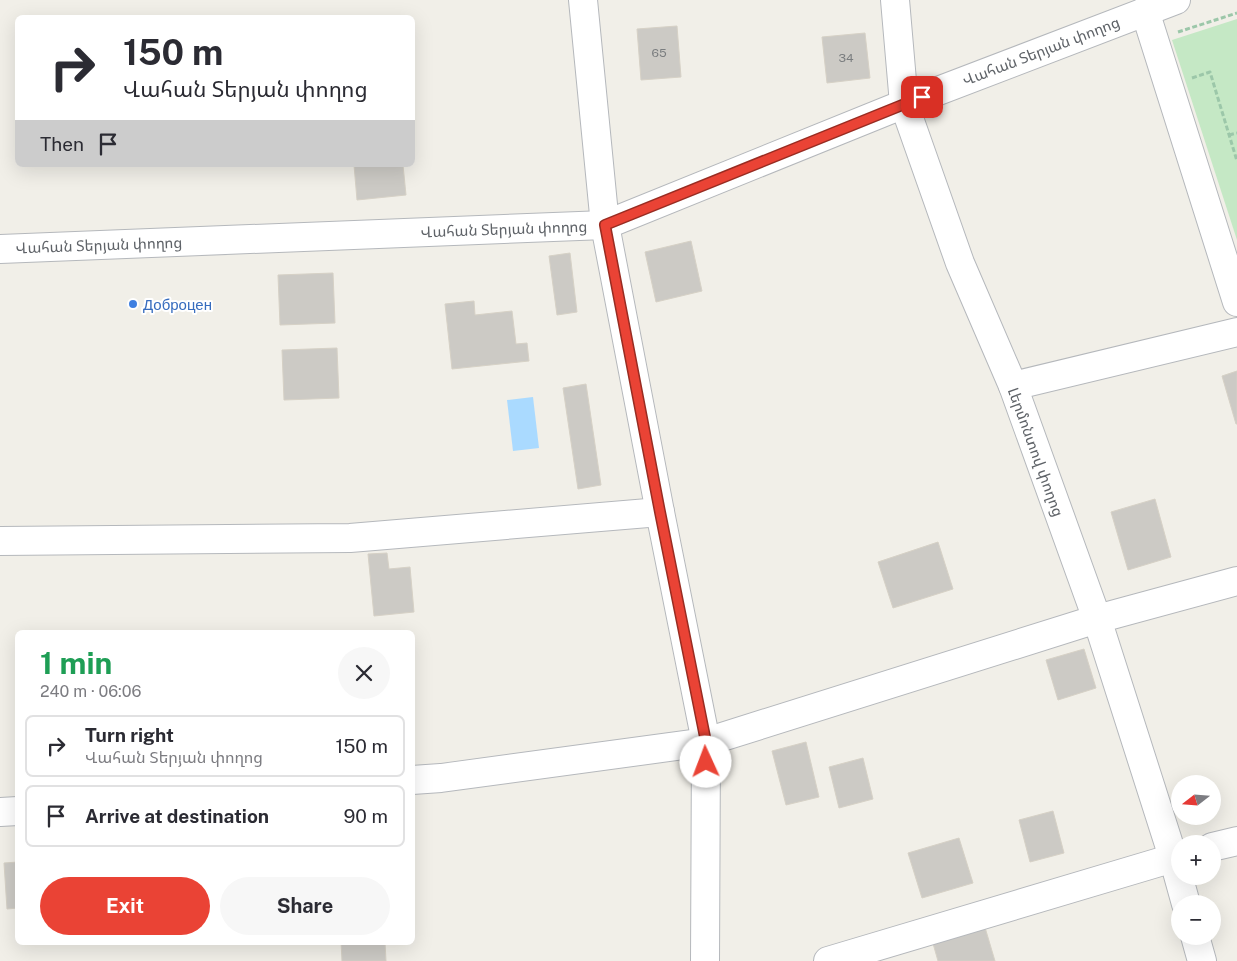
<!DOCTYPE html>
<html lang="en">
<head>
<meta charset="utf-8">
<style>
	:root { --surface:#fff; --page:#f7f7f7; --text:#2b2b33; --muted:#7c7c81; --line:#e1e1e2; --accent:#ea4335 }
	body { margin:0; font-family:"Public Sans","Noto Sans Armenian",sans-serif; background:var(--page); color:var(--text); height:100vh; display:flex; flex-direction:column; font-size:19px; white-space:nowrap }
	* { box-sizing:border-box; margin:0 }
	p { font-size:16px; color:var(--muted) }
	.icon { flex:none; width:28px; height:28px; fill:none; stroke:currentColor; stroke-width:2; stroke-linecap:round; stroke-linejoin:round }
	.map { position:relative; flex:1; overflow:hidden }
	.details { position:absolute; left:15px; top:630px; width:400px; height:315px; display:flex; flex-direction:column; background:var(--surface); border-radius:8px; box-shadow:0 5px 20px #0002 }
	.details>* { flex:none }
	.top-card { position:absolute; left:15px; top:15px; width:400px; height:152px; border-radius:8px; box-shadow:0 5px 20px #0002; background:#fff; color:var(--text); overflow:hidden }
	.needle { width:32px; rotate:253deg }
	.buttons { position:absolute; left:1171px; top:775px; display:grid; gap:10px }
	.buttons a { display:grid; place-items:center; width:50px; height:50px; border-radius:50%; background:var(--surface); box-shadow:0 5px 20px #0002; font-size:25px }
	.pin { position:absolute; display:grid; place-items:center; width:42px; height:42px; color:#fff; margin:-21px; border-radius:10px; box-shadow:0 2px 8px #0006 }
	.me { position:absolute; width:55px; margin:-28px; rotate:358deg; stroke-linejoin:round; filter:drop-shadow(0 0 4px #0008) }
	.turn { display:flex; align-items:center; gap:18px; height:105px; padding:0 25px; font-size:22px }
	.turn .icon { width:65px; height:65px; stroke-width:2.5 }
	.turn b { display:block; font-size:35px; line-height:42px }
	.then { display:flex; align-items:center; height:48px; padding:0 25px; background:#0003; gap:10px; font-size:19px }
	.round { display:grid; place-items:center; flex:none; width:52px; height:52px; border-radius:26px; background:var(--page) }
	.head { display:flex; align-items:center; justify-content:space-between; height:85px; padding:0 25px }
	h1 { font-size:30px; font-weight:700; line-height:38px; color:#1e9e55 }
	.cta { display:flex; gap:10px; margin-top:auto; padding:10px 25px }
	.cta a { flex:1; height:58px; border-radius:30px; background:var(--accent); color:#fff; font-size:20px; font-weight:700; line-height:58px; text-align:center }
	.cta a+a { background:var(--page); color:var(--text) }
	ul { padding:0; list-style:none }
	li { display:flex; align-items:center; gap:15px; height:62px; margin:0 10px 8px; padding:0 15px; border:2px solid var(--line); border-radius:8px }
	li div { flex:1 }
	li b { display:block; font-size:19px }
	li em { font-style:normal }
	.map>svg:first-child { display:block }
	.green { fill:#c5e8c5 }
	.water { fill:#aadaff }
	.building { fill:#cccac5; stroke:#d6d1c6 }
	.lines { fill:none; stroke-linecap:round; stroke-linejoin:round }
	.minor-casing { stroke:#b5b8bc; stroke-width:30 }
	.path { stroke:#9cc7a9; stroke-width:3; stroke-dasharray:5 2.5; stroke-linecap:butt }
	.minor { stroke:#fff; stroke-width:28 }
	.route-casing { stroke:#982c22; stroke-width:12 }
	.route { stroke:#ea4335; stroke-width:9 }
	.shop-dot { fill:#3f7fe0; stroke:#fff; stroke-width:2 }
	.labels { text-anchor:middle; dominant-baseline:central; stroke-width:4; stroke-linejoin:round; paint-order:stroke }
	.number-label { font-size:12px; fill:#7a7d7f }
	.street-label { font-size:15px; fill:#5f6368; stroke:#fff }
	.shop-label { font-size:15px; fill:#366cbe; stroke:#fff; text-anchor:start }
</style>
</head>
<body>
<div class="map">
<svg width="1237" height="961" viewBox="0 0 1237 961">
	<rect width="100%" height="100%" fill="#f1efe8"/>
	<polygon class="green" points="1237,19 1237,240 1172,40"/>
	<polygon class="water" points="533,397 539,448 513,451 507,400"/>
	<g class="building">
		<polygon points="677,26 681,77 641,80 637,29"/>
		<polygon points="865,33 870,78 827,83 822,37"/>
		<polygon points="354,165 403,165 406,195 357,200"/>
		<polygon points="691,241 702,291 656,302 645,252"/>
		<polygon points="570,253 577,312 557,315 549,256"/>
		<polygon points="333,273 335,323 280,325 278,275"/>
		<polygon points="474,301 475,315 512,311 516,344 527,343 529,361 452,369 445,304"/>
		<polygon points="337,348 339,398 284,400 282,350"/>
		<polygon points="1237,371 1237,424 1236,424 1222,376"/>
		<polygon points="586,384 601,485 578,489 563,388"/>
		<polygon points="1155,499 1171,557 1128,570 1111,512"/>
		<polygon points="938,542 953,589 893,608 878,562"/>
		<polygon points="387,553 389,569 410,567 414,612 374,616 368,554"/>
		<polygon points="1084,649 1096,688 1058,700 1046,660"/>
		<polygon points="806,742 819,797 786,805 772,751"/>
		<polygon points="863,758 873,799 839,808 829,767"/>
		<polygon points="1053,811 1064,853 1030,862 1019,820"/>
		<polygon points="959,838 973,883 922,898 908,853"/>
		<polygon points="18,862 18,908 7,909 4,863"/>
		<polygon points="984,924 995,961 938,961 932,940"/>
		<polygon points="341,942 385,942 386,961 342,961"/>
	</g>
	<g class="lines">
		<g class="minor-casing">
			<g id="minor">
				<polyline points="583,0 605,225 660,512 706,742 705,961"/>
				<polyline points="895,0 904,104 960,263 1013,386 1097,619 1173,857 1186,904"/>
				<polyline points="1145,11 1237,302"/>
				<polyline points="0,249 605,225 904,104 1176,0"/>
				<polyline points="1013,386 1237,332"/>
				<polyline points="0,541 350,538 660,512"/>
				<polyline points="412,780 441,778 706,742 1097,619 1237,581"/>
				<polyline points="0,812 18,811"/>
				<polyline points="1212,847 1237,841"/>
				<polyline points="1195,936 1202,961"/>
				<polyline points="828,961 1180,856"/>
			</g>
		</g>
		<g class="path">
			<polyline points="1178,32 1237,13"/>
			<polyline points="1192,78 1210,72 1237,161"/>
			<polyline points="1229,135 1237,133"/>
		</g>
		<use href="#minor" class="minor"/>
	</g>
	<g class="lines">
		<g class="route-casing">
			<polyline id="route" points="706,762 706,742 660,512 605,225 922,97"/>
		</g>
		<use href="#route" class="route"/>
	</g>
	<circle class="shop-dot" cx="133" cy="304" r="5"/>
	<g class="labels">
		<g class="number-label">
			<text x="659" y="53">65</text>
			<text x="846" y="58">34</text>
		</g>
		<g class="street-label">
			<text transform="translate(1041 51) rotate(-21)">Վահան Տերյան փողոց</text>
			<text transform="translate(504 229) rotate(-2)">Վահան Տերյան փողոց</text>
			<text transform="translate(99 245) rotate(-2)">Վահան Տերյան փողոց</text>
			<text transform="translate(1036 452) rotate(70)">Լերմոնտով փողոց</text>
		</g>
		<g class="shop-label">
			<text x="143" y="304">Доброцен</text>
		</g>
	</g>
</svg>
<div class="buttons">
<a><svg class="needle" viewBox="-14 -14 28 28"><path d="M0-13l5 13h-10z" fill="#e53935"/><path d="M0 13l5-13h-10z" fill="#7c7c81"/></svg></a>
<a>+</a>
<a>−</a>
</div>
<div class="pin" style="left:922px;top:97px;background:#d93025"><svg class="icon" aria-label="arrive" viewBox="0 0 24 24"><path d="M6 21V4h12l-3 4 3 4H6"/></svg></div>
<svg class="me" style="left:706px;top:762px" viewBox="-20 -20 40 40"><circle r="19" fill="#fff"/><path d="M0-13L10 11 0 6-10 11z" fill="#ea4335"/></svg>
<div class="top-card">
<div class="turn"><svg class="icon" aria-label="right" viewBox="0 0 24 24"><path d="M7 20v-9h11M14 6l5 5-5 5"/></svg><div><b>150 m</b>Վահան Տերյան փողոց</div></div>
<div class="then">Then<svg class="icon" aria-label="arrive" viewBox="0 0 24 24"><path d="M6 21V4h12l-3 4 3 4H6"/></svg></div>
</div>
<section class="details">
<div class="head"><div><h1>1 min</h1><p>240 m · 06:06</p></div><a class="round"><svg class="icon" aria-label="close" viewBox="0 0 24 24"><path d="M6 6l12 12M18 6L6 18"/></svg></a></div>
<ul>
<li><svg class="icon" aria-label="right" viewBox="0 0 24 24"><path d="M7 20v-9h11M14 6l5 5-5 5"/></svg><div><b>Turn right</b><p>Վահան Տերյան փողոց</p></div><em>150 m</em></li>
<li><svg class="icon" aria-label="arrive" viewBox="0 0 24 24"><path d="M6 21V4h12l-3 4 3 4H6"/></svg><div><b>Arrive at destination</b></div><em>90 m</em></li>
</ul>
<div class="cta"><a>Exit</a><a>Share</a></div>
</section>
</div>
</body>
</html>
